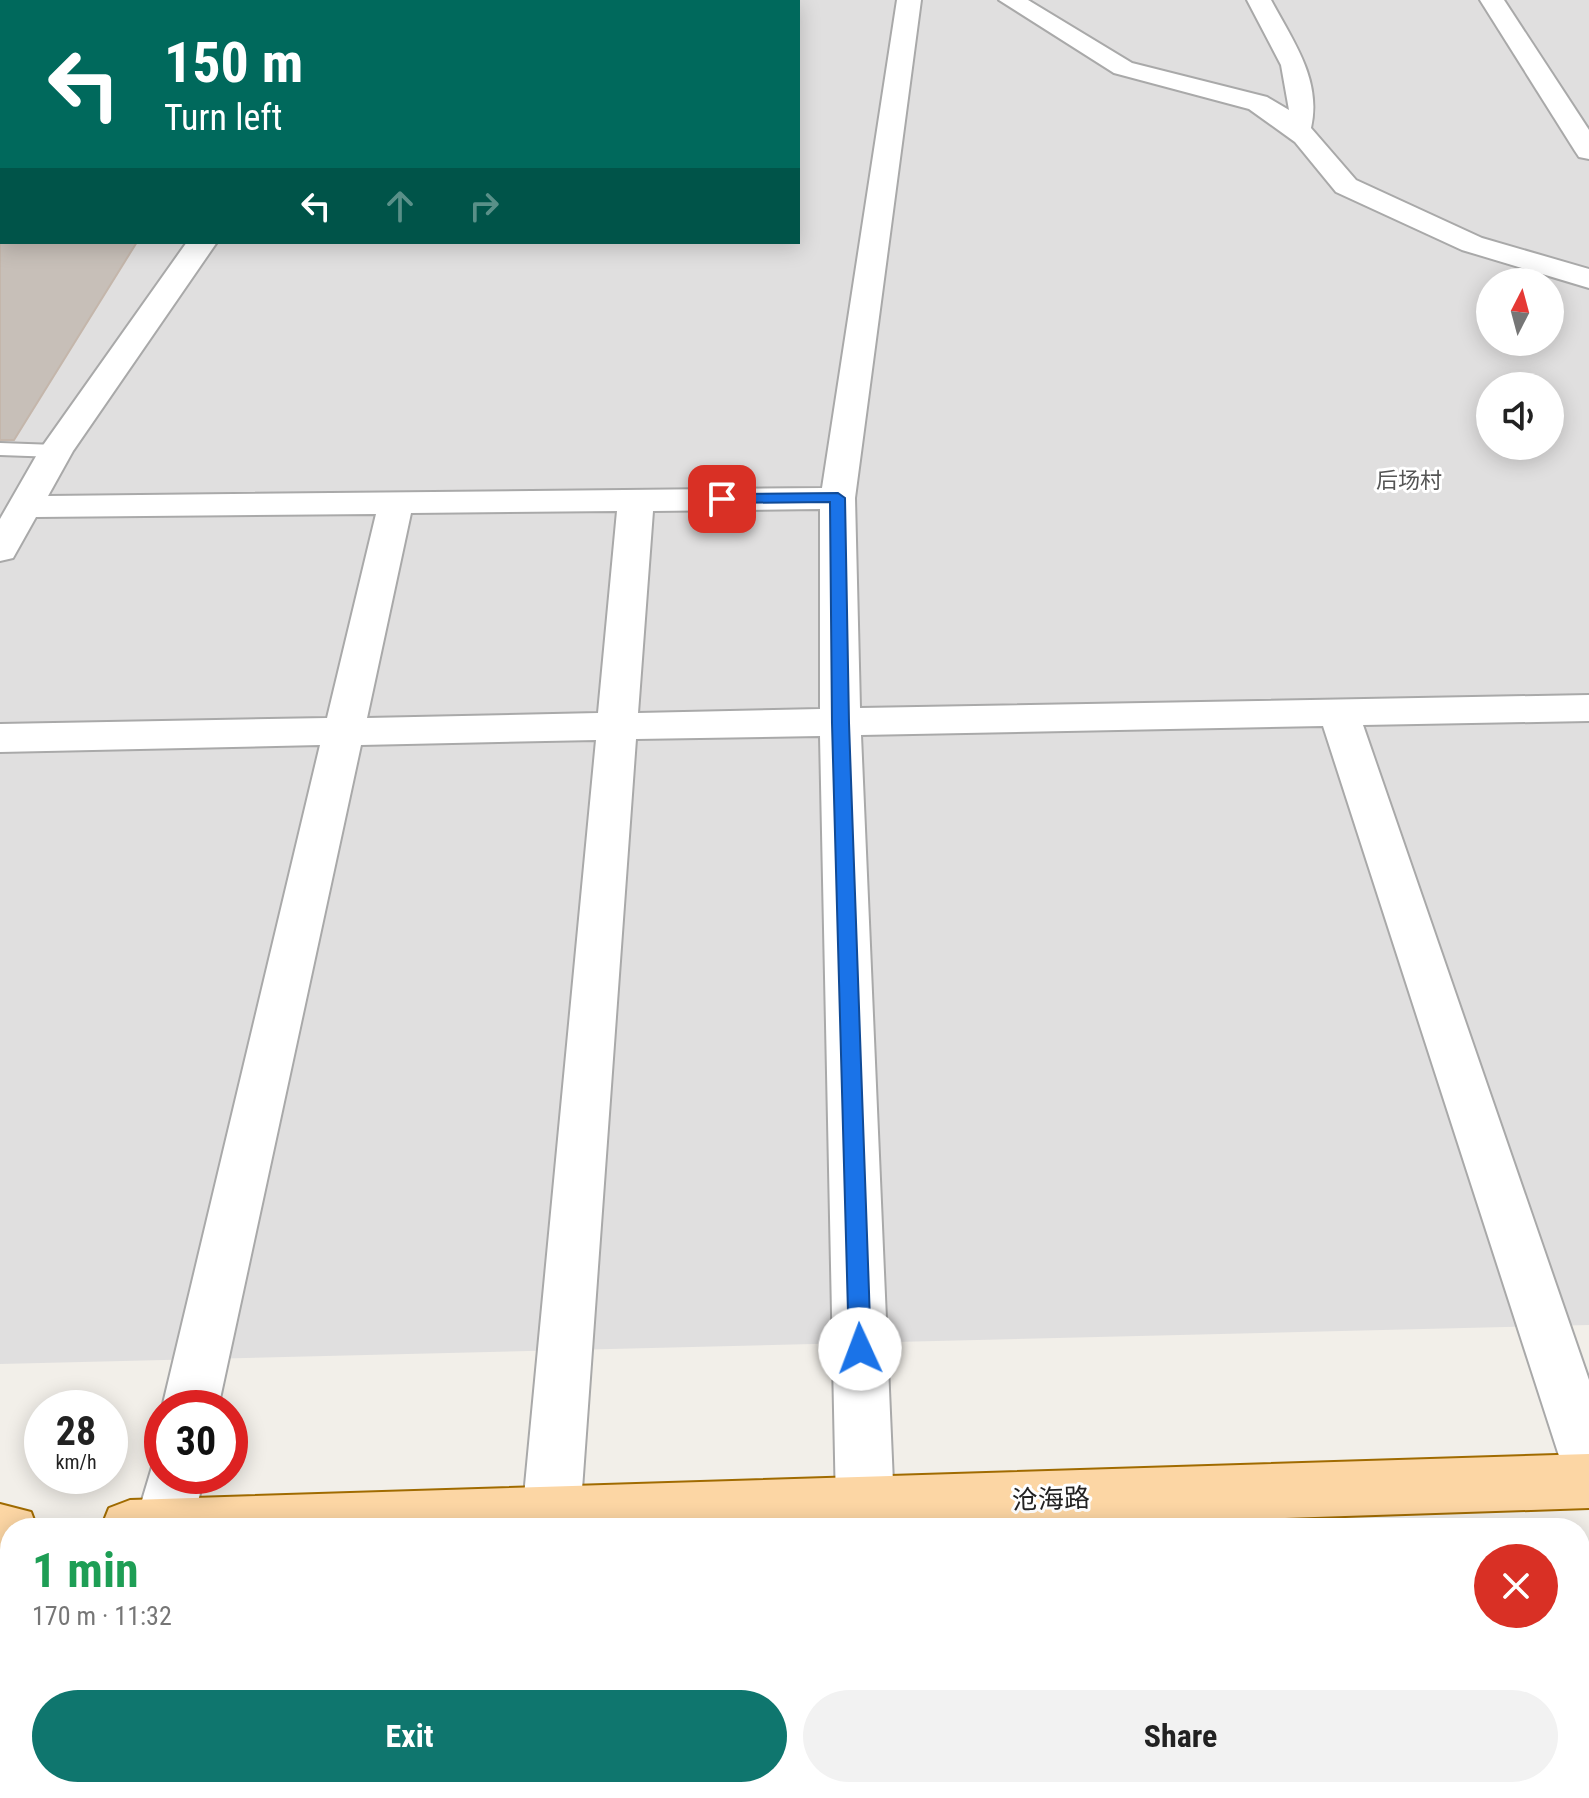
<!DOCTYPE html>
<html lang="en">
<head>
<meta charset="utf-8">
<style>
	:root { --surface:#fff; --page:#f2f2f2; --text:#222; --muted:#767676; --accent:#0f766e }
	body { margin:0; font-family:"Roboto Condensed","Noto Sans SC",sans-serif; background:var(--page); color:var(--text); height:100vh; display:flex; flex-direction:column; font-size:30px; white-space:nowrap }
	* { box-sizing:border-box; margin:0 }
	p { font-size:26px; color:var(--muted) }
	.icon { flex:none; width:44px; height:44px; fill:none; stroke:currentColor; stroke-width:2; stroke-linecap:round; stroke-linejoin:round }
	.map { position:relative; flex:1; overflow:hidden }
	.drawer { position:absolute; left:0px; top:1518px; width:1590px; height:280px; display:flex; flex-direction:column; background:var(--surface); border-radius:32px 32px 0 0; box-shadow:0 4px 20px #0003 }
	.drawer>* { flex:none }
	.top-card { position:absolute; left:0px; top:0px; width:800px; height:244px; box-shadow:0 4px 20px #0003; background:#00695c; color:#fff; overflow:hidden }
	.needle { width:52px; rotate:6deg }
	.controls { position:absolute; left:1476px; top:268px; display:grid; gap:16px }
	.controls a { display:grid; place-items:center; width:88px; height:88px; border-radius:50%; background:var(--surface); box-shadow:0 4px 20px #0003; font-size:40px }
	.speed { position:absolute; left:24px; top:1390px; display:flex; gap:16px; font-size:40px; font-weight:700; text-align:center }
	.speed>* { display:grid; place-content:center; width:104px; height:104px; border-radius:50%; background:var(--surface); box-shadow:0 4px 20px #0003; line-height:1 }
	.speed small { font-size:20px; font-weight:400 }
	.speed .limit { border:12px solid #d22; background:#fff; color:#111 }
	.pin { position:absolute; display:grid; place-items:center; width:68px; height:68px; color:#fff; margin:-34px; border-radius:16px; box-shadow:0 4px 12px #0006 }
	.me { position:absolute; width:88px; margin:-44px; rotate:358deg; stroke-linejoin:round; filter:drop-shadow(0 0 6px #0008) }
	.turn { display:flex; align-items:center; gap:28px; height:168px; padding:0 32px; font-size:36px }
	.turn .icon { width:104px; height:104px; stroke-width:2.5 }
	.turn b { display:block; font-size:56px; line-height:68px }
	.lanes { display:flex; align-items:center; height:76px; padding:0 32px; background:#0003; justify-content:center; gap:40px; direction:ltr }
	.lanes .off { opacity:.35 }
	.round { display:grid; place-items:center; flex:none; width:84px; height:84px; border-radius:42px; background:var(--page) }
	.headline { display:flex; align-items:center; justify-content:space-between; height:136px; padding:0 32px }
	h1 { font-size:48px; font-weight:700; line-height:60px; color:#1e9e55 }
	.cta { display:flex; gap:16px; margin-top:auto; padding:16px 32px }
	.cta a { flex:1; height:92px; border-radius:48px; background:var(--accent); color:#fff; font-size:32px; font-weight:700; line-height:92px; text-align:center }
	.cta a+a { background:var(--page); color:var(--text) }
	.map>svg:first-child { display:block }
	.residential { fill:#e0dfdf; fill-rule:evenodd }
	.building { fill:#c7bfb8; stroke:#c4b6ab; stroke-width:2 }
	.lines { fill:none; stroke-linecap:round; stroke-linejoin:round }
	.service-casing { stroke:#a9a9a9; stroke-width:4 }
	.minor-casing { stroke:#a9a9a9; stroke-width:4 }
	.tertiary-casing { stroke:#a9a9a9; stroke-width:4 }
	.primary-casing { stroke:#a06b00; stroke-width:4 }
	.service { fill:#fff; fill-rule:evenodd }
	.minor { fill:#fff; fill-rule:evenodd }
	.tertiary { fill:#fff; fill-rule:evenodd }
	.primary { fill:#fcd6a4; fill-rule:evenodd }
	.route { fill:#1a73e8; stroke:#114b97; stroke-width:2 }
	.labels { text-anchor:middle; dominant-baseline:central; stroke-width:6; stroke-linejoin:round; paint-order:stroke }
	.far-quarter-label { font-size:22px; fill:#555; stroke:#fff }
	.near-street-label { font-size:26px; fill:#222; stroke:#fff }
</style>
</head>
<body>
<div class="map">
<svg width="1589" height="1798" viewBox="0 0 1589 1798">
	<rect width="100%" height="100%" fill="#f2efe9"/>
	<path class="residential" d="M99 0H1589V1325L0 1364V118L2 115V242H798V2ZM1490 282H1550V342H1490ZM1490 386H1550V446H1490Z"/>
	<polygon class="building" points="0,242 137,242 14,440 0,440"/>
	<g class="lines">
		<g class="service-casing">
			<polygon id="service" points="0,443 56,445 66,451 56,457 0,455"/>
		</g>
		<g class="minor-casing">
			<g id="minor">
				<polygon points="372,0 396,0 371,2"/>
				<path d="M897 0H921L855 498 860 708 1589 695V721L1363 725 1589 1380V1489L1569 1481 1561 1462 1323 726 861 735 894 1506 885 1526H845L836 1506 820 736 636 739 580 1517 575 1528H527L522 1517 596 740 361 745 218 1408H162L320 745 0 752V724L327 718 376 514 36 517 13 558 0 561V519L39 451 187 242H217L73 451 48 496 822 488ZM820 509V709L638 713 653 511ZM617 511 598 713 367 718 411 513Z"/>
				<path d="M999 0H1028L1132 63 1267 97 1289 110 1281 65 1247 0H1271C1293 41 1322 80 1311 128L1356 180 1482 238 1589 269V288L1462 250 1336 192 1295 142 1249 109 1114 73Z"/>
				<rect x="0" y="148" width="2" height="16"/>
				<polygon points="162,1454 162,1476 204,1476 192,1528 134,1527 155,1457"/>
				<polygon points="287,1788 351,1788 349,1798 285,1798"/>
				<rect x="788" y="1788" width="64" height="10"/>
				<polygon points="1315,1788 1379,1788 1381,1798 1317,1798"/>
			</g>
		</g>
		<g class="tertiary-casing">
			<g id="tertiary">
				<polygon points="51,0 75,0 50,2"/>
				<polygon points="1480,0 1504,0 1589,130 1589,159 1579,157 1575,151"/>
				<polygon points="2,64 2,82 0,83 0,65"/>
			</g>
		</g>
		<g class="primary-casing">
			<g id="primary">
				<polygon points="1589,1454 1589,1508 985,1528 101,1528 109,1508 130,1500"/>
				<polygon points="0,1504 31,1512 37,1528 10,1528 10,1560 0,1560"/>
				<polygon points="1589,1595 1589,1655 1580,1656 1580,1596"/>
				<rect x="0" y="1646" width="10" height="62"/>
			</g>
		</g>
		<use href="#service" class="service"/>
		<use href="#minor" class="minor"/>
		<use href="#tertiary" class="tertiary"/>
		<use href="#primary" class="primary"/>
	</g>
	<polygon class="route" points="838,493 845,498 849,723 871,1349 868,1356 860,1359 852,1356 849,1349 832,723 830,502 722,503 715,499 722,494"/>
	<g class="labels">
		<g class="far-quarter-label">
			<text x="1409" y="480">后场村</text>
		</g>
		<g class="near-street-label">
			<text transform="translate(1051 1499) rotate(-2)">沧海路</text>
		</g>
	</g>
</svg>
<div class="controls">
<a><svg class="needle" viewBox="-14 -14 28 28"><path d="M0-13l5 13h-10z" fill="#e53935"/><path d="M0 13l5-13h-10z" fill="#767676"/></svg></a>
<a><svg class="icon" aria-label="sound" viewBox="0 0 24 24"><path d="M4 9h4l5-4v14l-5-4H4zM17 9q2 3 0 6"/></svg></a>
</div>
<div class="speed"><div>28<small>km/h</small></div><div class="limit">30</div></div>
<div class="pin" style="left:722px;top:499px;background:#d93025"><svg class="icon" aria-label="arrive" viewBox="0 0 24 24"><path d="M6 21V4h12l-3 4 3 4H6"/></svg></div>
<svg class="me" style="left:860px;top:1349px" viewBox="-20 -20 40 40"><circle r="19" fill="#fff"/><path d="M0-13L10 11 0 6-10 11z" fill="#1a73e8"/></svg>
<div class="top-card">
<div class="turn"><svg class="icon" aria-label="left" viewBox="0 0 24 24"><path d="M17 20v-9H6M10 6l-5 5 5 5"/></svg><div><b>150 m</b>Turn left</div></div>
<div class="lanes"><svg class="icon" aria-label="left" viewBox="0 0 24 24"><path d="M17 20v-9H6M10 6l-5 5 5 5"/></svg><svg class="icon off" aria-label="ahead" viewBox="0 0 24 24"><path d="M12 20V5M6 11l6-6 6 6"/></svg><svg class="icon off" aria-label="right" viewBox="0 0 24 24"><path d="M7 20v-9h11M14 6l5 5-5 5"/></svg></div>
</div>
<section class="drawer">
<div class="headline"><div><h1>1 min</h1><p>170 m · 11:32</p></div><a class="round" style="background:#d93025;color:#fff"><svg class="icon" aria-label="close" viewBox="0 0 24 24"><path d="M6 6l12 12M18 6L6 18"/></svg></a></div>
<div class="cta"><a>Exit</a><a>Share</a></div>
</section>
</div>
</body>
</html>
